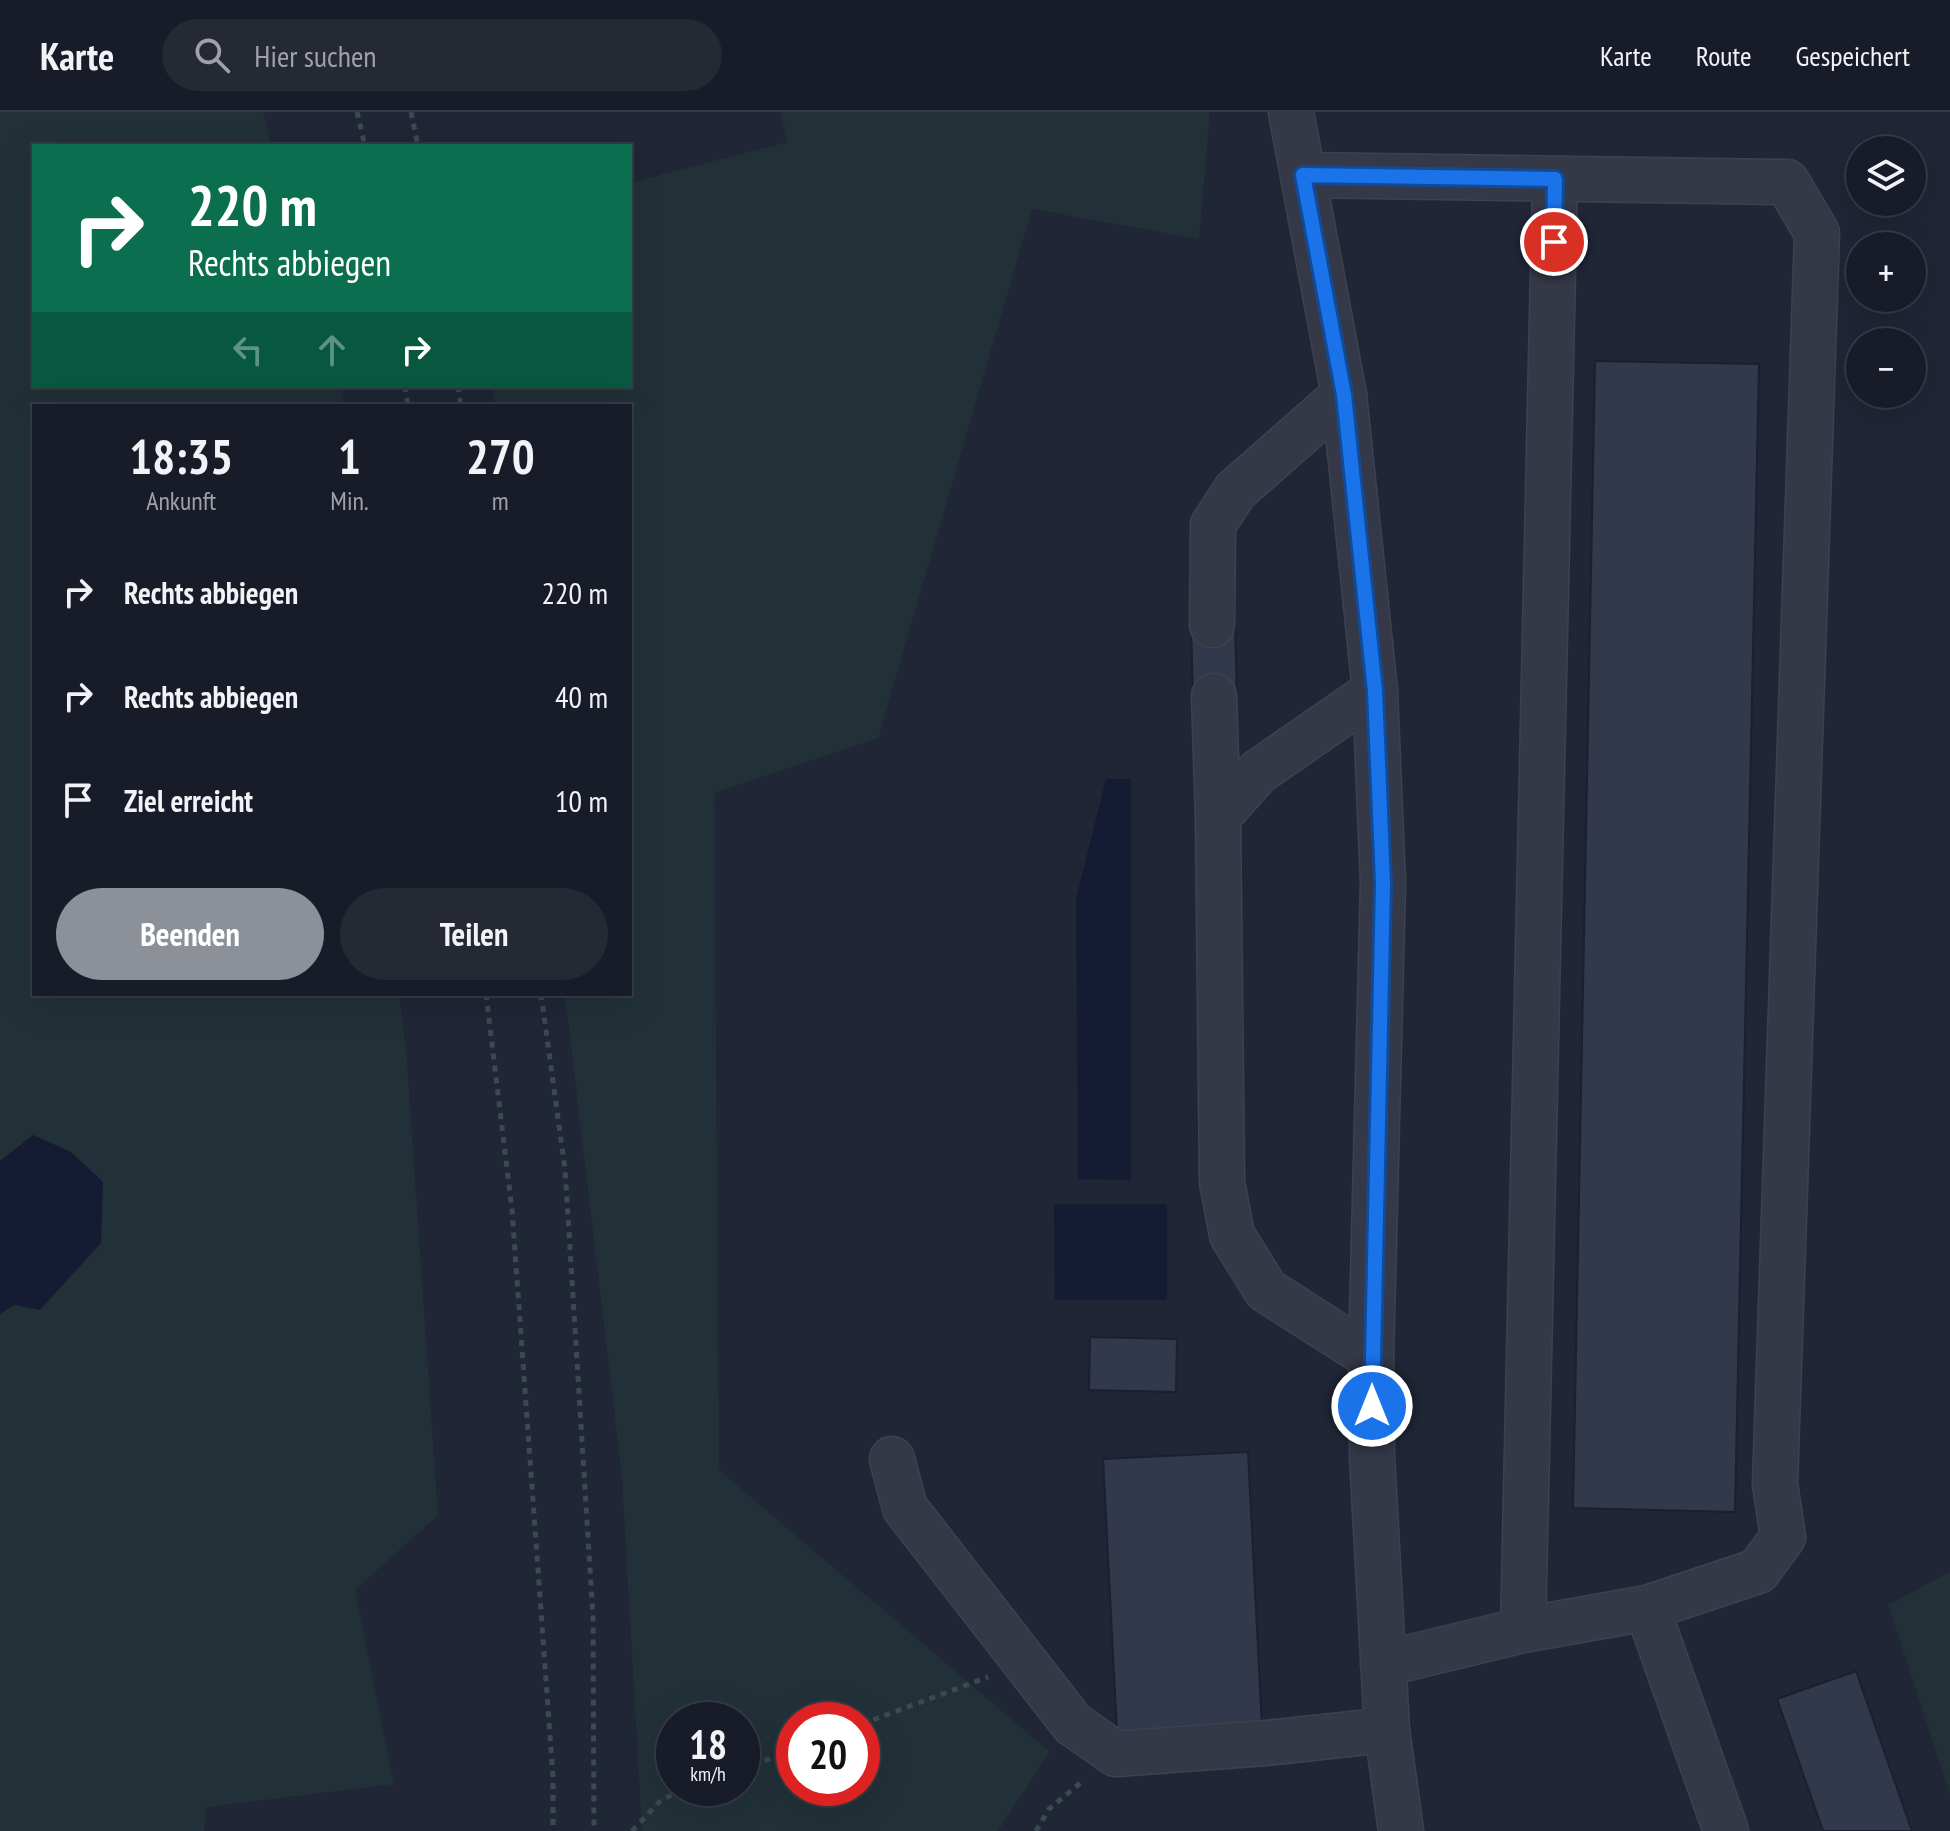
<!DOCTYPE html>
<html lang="de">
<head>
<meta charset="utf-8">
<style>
	:root { --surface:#181c28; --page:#252934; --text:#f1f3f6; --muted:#9fa1a8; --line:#363a45; --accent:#8c9099 }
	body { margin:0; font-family:"PT Sans Narrow",sans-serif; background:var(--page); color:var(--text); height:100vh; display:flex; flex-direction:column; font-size:30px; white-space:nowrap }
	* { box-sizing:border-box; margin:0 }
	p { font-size:26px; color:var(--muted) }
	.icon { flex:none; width:44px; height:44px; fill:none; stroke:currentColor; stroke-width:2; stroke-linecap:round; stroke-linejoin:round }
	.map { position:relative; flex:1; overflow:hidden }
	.sheet { position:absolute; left:32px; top:292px; width:600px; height:592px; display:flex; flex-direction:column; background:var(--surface); border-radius:0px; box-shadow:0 8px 32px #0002,0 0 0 2px var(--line) }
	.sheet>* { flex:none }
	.guide { position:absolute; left:32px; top:32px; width:600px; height:244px; border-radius:0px; box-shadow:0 8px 32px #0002,0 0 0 2px var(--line); background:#0b6e4f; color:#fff; overflow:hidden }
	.fabs { position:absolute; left:1846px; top:24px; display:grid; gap:16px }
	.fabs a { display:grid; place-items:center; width:80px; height:80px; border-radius:50%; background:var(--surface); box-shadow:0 8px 32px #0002,0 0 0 2px var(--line); font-size:40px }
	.speed { position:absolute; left:656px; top:1590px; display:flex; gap:16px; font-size:40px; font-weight:700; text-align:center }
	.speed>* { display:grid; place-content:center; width:104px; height:104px; border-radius:50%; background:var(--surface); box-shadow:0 8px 32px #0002,0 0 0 2px var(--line); line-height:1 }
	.speed small { font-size:20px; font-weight:400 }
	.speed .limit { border:12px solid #d22; background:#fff; color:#111 }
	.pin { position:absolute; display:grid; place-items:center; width:68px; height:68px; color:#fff; margin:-34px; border:4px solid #fff; border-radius:50%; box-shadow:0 2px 8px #0007 }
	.me { position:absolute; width:88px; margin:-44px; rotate:0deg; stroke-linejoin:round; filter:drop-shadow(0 0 6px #0008) }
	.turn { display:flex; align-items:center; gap:28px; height:168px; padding:0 24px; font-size:36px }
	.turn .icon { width:104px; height:104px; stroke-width:2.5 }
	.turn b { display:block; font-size:56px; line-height:68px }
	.lanes { display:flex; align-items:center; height:76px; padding:0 24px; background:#0003; justify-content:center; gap:40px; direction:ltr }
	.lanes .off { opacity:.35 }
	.eta { display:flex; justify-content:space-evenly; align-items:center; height:136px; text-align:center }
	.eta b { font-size:48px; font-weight:700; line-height:56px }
	.cta { display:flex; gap:16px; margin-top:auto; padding:16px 24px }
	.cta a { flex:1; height:92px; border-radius:48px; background:var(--accent); color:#fff; font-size:32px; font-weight:700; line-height:92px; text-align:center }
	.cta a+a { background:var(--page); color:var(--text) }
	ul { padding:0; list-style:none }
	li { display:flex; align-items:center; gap:24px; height:104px; padding:0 24px }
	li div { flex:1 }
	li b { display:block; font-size:30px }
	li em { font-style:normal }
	header { display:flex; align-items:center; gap:48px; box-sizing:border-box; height:112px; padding:0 40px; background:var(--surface); border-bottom:2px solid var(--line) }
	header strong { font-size:38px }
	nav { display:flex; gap:44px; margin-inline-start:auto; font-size:28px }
	.search { width:560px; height:72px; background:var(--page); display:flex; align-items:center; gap:20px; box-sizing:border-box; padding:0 28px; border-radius:44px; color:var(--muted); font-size:30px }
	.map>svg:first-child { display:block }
	.green { fill:#223138; fill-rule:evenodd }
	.water { fill:#141b33 }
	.building { fill:#32394d; stroke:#1b1f2e; stroke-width:2 }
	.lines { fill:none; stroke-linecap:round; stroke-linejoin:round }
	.minor-casing { stroke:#3d4151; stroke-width:47 }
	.path { stroke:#3b4a50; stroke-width:5; stroke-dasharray:6 6; stroke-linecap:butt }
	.minor { stroke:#343847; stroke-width:44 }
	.route-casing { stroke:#114b97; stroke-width:20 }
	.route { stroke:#1a73e8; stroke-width:14 }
</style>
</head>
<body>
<header>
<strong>Karte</strong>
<div class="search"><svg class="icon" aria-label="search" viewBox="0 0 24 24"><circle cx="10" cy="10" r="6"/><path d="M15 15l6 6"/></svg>Hier suchen</div>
<nav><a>Karte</a><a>Route</a><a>Gespeichert</a></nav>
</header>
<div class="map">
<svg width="1950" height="1719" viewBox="0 0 1950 1719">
	<rect width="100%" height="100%" fill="#202636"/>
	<g class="green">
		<polygon points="0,0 263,0 271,34 34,34 34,274 342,274 343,294 34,294 34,882 399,882 406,937 438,1403 355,1478 394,1672 206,1695 204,1719 0,1719 0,1202 14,1193 34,1023 0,1049"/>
		<path d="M781 0H1210L1199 127 1032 97 878 626 714 681 719 1358 1050 1640 998 1719H642L622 1365 565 882H630V294H495L493 274H630V71L787 30ZM742 1608V1676H674V1608ZM862 1608V1676H794V1608Z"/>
		<polygon points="1950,1460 1950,1682 1888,1493"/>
	</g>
	<g class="water">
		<polygon points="1106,667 1131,667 1131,1068 1078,1067 1076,787"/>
		<polygon points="33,1023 71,1040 103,1070 101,1131 40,1198 14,1193 0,1202 0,1049"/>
		<polygon points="1054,1092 1167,1092 1167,1188 1055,1188"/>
	</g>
	<g class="building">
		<polygon points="1595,249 1759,252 1735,1400 1573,1396"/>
		<polygon points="1235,512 1237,584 1193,585 1191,513"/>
		<polygon points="1090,1225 1177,1227 1176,1280 1089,1278"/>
		<polygon points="1248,1340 1262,1614 1117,1621 1103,1347"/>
		<polygon points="1856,1559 1912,1719 1823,1719 1777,1587"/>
	</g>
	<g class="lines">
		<g class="minor-casing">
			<g id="minor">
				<polyline points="1291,0 1344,283 1375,579 1383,771 1371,1245 1372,1344 1387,1618 1401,1719"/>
				<polyline points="1303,63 1787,70 1817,121 1775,1372 1783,1425 1758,1459 1647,1496"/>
				<polyline points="1212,513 1213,413 1235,379 1344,283"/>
				<polyline points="1214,584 1218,705 1222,1070 1232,1123 1266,1178 1371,1245"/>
				<polyline points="1218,705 1258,660 1375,579"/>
				<polyline points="892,1347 905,1396 1073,1612 1116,1642 1266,1631 1387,1618"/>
				<polyline points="1523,1518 1555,67"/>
				<polyline points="1383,1552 1523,1518 1647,1496 1726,1719"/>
			</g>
		</g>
		<g class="path">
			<polyline points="357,0 365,34"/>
			<polyline points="411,0 418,34"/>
			<polyline points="405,274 408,294"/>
			<polyline points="458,274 461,294"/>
			<polyline points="486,882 512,1098 553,1665 553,1719"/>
			<polyline points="541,882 565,1057 593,1505 594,1719"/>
			<polyline points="862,1612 988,1565"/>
			<polyline points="742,1657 794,1638"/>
			<polyline points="632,1719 662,1687 691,1676"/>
			<polyline points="1036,1719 1049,1697 1084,1668"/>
		</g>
		<use href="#minor" class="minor"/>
	</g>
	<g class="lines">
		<g class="route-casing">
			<polyline id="route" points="1372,1294 1383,771 1375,579 1344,283 1303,63 1555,67 1554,130"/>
		</g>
		<use href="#route" class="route"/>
	</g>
</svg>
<div class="fabs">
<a><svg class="icon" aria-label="layers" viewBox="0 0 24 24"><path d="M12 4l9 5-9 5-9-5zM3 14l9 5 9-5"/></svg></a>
<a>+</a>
<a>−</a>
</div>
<div class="speed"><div>18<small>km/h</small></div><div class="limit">20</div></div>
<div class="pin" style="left:1554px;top:130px;background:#d93025"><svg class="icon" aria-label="arrive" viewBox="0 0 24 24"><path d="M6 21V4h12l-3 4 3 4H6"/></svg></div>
<svg class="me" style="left:1372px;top:1294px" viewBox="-20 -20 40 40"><circle r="17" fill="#1a73e8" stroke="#fff" stroke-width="3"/><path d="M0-11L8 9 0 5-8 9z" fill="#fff"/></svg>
<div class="guide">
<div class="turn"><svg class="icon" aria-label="right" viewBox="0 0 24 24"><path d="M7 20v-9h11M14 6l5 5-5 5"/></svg><div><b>220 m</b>Rechts abbiegen</div></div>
<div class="lanes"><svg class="icon off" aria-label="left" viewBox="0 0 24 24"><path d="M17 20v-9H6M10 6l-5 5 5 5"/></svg><svg class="icon off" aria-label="ahead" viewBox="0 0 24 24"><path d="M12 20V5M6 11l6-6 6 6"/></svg><svg class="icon" aria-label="right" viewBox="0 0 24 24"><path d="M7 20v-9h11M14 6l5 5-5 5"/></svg></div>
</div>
<section class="sheet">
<div class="eta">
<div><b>18:35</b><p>Ankunft</p></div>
<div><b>1</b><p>Min.</p></div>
<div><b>270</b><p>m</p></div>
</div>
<ul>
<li><svg class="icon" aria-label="right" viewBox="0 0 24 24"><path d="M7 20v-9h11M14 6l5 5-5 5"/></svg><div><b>Rechts abbiegen</b></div><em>220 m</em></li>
<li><svg class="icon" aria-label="right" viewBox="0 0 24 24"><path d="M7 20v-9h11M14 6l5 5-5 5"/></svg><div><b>Rechts abbiegen</b></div><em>40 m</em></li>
<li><svg class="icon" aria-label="arrive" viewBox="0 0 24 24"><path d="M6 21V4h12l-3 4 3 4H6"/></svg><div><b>Ziel erreicht</b></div><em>10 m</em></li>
</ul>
<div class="cta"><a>Beenden</a><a>Teilen</a></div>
</section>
</div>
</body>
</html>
